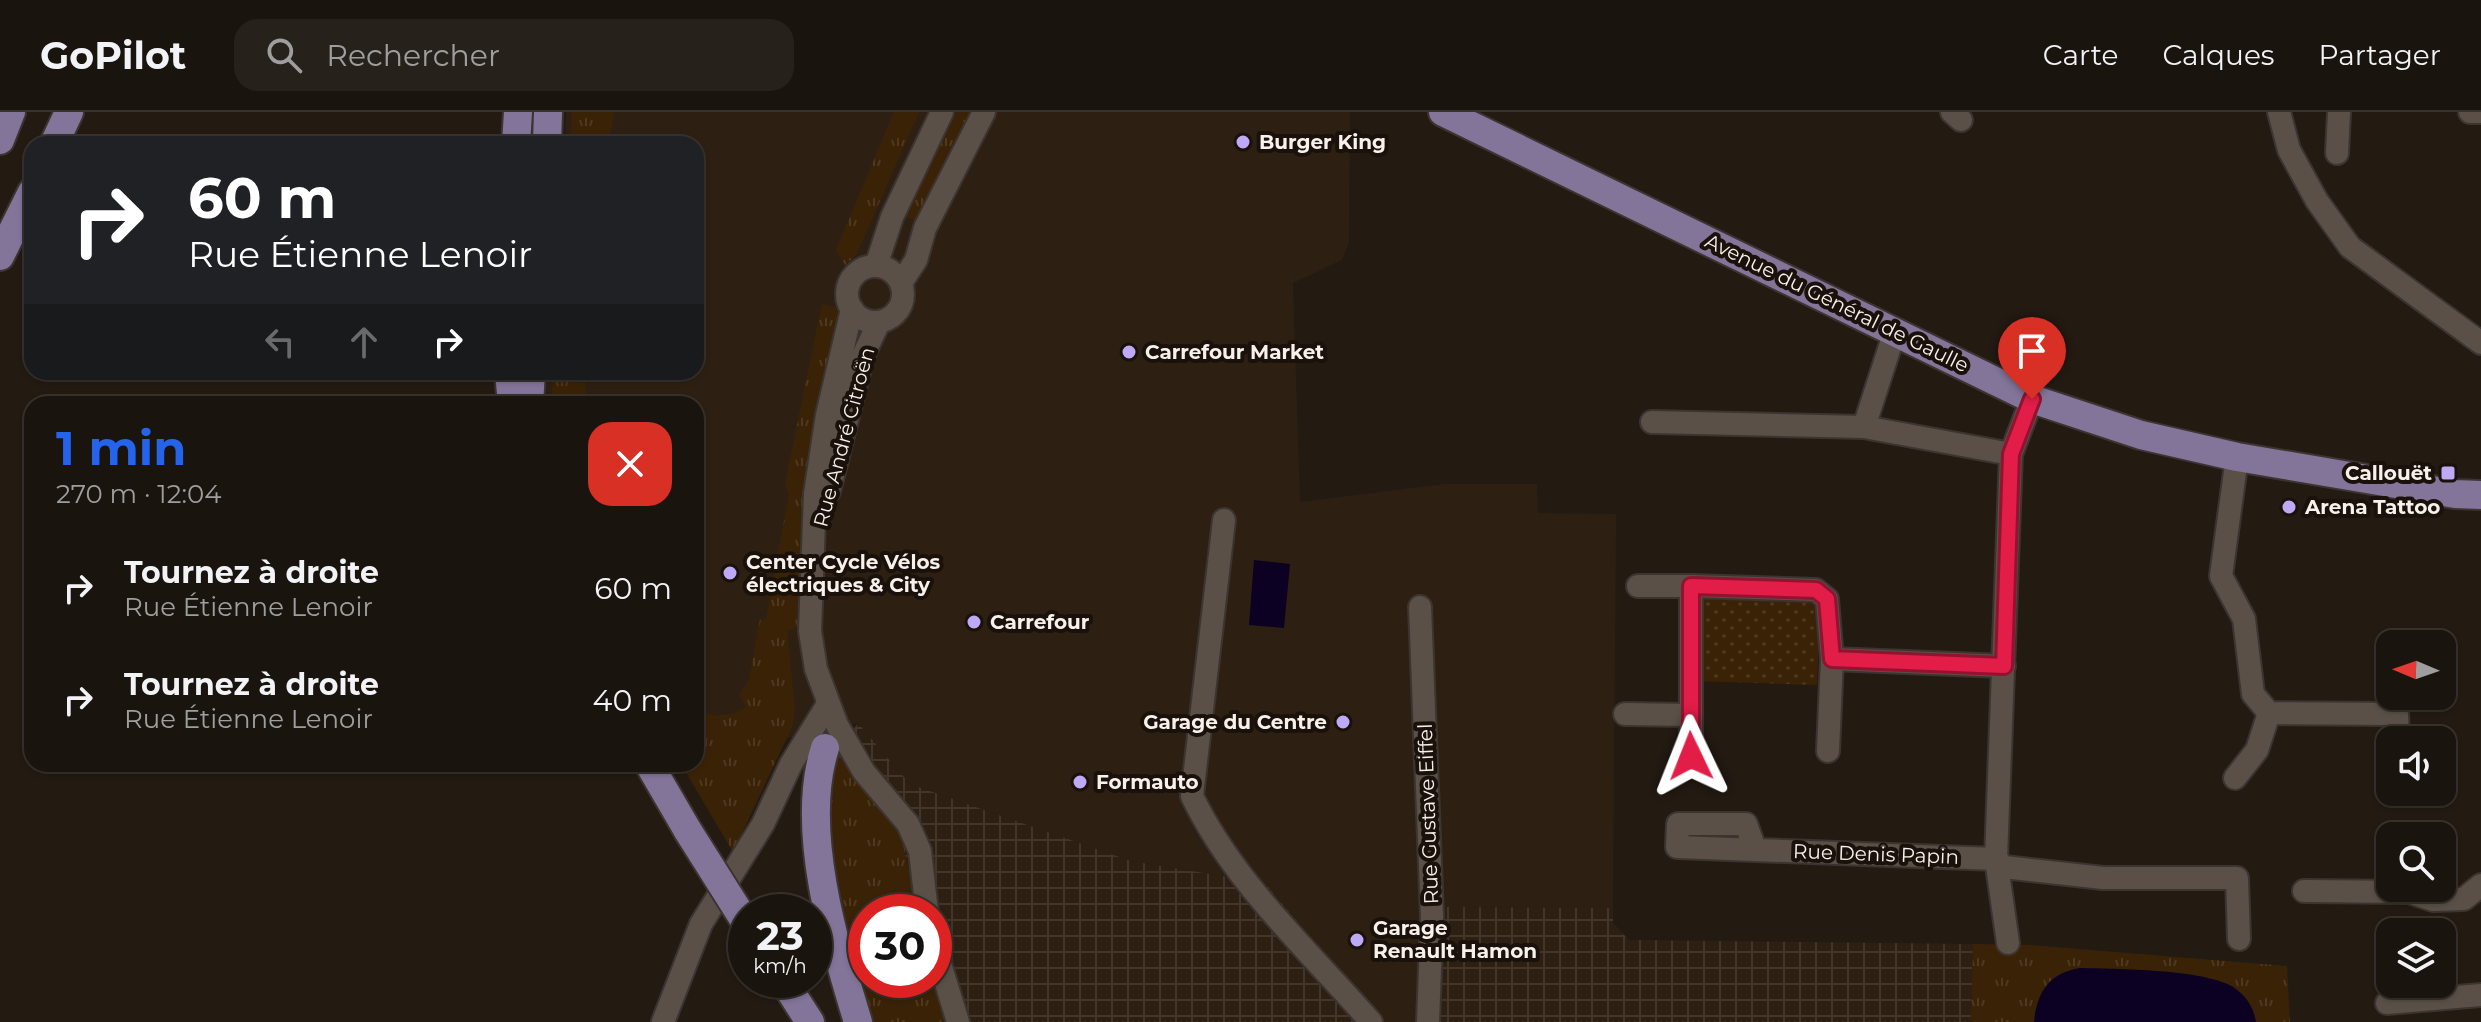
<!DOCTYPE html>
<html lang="fr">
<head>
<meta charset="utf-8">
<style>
	:root { --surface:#1a140e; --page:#27211c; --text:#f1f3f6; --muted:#9f9e9e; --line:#38332e; --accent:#2563eb }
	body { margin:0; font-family:Montserrat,sans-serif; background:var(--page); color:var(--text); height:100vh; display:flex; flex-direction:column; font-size:30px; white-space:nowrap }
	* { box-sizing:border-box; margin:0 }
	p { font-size:26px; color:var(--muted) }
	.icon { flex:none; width:44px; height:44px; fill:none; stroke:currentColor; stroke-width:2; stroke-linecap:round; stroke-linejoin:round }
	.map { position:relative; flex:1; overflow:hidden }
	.side { position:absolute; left:24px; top:284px; width:680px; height:376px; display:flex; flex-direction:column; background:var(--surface); border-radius:24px; box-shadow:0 2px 6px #0004,0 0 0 2px var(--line) }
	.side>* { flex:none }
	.guide { position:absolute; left:24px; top:24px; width:680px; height:244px; border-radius:24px; box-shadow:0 2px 6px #0004,0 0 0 2px var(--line); background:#202124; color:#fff; overflow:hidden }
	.needle { width:52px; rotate:272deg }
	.fabs { position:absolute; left:2376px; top:518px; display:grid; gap:16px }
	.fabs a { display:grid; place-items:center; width:80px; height:80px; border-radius:16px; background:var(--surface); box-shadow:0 2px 6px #0004,0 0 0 2px var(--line); font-size:40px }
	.speed { position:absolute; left:728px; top:782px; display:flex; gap:16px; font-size:40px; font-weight:700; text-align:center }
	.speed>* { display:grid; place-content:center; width:104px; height:104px; border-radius:50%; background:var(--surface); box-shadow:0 2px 6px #0004,0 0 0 2px var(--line); line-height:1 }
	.speed small { font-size:20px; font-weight:400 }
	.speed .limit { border:12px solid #d22; background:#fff; color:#111 }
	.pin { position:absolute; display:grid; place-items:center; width:68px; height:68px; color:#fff; margin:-82px -34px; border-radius:50% 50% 50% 0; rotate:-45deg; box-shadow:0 0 8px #0007 }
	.pin .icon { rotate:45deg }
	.me { position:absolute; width:88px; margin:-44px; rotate:358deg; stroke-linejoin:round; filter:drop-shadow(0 0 6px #0008) }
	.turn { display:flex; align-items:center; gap:28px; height:168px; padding:0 32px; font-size:36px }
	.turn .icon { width:104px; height:104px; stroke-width:2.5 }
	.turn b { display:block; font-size:56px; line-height:68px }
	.lanes { display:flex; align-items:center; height:76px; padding:0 32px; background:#0003; justify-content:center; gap:40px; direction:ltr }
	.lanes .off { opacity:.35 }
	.round { display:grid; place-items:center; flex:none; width:84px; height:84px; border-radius:24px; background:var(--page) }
	.headline { display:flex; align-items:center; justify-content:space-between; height:136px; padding:0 32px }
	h1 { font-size:48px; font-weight:700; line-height:60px; color:var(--accent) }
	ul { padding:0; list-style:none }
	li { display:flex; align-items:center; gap:24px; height:112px; padding:0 32px }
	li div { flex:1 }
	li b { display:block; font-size:30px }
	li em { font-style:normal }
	header { display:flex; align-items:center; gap:48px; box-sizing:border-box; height:112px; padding:0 40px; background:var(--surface); border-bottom:2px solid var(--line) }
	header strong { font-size:38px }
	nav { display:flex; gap:44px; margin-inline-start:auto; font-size:28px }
	.search { width:560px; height:72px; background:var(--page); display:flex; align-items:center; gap:20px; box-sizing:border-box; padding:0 28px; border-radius:24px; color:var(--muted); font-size:30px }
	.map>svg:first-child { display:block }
	.built { fill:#2d2013 }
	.industrial { fill:url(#industrial-grid) }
	.grass { fill:url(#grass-tufts) }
	.park { fill:url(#park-dots) }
	.water { fill:#0c0122 }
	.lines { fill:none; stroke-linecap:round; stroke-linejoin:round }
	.minor-casing { stroke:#3b3431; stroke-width:26 }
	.major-casing { stroke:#3b3431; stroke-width:32 }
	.minor { stroke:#5a5047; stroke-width:22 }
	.major { stroke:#837599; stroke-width:28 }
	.major-bridge-casing { stroke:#3b3431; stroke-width:32; stroke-linecap:butt }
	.major-bridge { stroke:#837599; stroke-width:28 }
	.route-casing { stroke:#92132f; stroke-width:20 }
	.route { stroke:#e11d48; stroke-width:14 }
	.poi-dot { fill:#bda9f5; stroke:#19110a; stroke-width:3 }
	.labels { text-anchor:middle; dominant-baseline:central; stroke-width:8; stroke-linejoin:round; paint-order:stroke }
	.poi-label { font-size:20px; font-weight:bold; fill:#f7f1ec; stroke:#19110a; text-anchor:start }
	.street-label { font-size:20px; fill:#f7f1ec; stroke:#19110a }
</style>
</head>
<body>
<header>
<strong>GoPilot</strong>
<div class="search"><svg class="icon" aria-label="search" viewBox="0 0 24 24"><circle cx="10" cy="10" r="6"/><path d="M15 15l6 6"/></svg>Rechercher</div>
<nav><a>Carte</a><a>Calques</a><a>Partager</a></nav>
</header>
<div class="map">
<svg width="2481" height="910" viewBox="0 0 2481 910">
	<defs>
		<pattern id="industrial-grid" width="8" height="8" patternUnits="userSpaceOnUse" patternTransform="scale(2)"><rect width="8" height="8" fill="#2d2013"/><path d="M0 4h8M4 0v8" fill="none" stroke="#42362a"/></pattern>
		<pattern id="grass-tufts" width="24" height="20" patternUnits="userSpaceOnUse" patternTransform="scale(2)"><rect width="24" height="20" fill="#3a2207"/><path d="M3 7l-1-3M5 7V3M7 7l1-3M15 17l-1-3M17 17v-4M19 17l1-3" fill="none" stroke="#4e381f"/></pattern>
		<pattern id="park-dots" width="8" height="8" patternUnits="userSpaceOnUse" patternTransform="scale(2)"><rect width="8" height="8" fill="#3a2207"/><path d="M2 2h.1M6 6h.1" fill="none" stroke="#4e381f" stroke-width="1.8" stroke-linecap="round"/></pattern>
	</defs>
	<rect width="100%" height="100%" fill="#231a12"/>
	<polygon class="built" points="566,0 1350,0 1349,130 1342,148 1293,171 1300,390 1443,372 1537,372 1538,401 1616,402 1613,796 1440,795 1440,910 1382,910 1265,771 1131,749 910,672 858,611 696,646 696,292 548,292 546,275 547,260 696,260 696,32 565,32"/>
	<g class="industrial">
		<polygon points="858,611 910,672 1131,749 1265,771 1382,910 950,910 934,862 934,800 919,800 898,714 834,644"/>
		<polygon points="1439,795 1613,796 1613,811 1629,828 1973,832 1971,910 1440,910"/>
	</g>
	<g class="grass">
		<polygon points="572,0 614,0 608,32 570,32"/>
		<polygon points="894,0 919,0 856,143 845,153 836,138"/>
		<polygon points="951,0 978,0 919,110 901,103"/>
		<path d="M822 192 836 195 841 213 812 352 799 515 787 518 795 598 792 615 733 740 681 652H696V594C711 608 731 605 746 595L739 583 749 568 760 507 766 508 789 382 785 371Z"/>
		<polygon points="552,260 585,260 586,292 553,292"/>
		<polygon points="834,644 843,646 898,714 919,800 866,800 866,868 934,868 950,910 873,910 848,836 833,758 826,696"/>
		<polygon points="1973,832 2029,833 2287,854 2290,910 1971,910"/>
	</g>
	<polygon class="park" points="1694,484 1820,487 1817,573 1693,569"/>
	<g class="water">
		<polygon points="1254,448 1290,452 1284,516 1249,513"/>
		<path d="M2080 856C2115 857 2204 857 2233 875 2246 883 2254 896 2256 910H2034C2037 880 2049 861 2080 856Z"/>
	</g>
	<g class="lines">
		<g class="minor-casing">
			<g id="minor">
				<polyline points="1952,0 1961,8"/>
				<polyline points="2279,0 2289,38 2317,89 2350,135 2481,231"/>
				<polyline points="2470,0 2481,0"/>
				<polyline points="2337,41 2339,0"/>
				<polyline points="876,154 892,105 942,0"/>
				<circle cx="875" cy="182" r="28"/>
				<polyline points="901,171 916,148 925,116 984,0"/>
				<polyline points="852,197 827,303 815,382 810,519 816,557 837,613 864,660 908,712 920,739 927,800"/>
				<polyline points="1895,219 1864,315 2011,342"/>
				<polyline points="1652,310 1864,315"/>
				<polyline points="2237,345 2221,464 2244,507 2253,582 2269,601 2397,602 2398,628"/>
				<polyline points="829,379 863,244 879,210"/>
				<path d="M1224 408 1192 684C1233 770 1309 839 1371 910"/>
				<polyline points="1638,474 1691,474"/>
				<polyline points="1420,495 1432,804 1428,910"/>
				<polyline points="1625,602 1690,603"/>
				<polyline points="1828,639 1832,547"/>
				<polyline points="1691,644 1691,474 1816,478 1827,487 1832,547 2004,554"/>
				<polyline points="2235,666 2257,638 2269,601"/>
				<polyline points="1755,737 1746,712 1678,712 1677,735 1996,747 2004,755 2103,766 2237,766 2239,827"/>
				<polyline points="2304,779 2409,780 2433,788 2464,787 2481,773"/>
				<polyline points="2008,831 1996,747 2011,342 2032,287"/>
				<polyline points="934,832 958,910"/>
				<polyline points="2387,891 2481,883"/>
				<polyline points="663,910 701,812 763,712 791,652 828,592"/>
			</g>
		</g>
		<g class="major-casing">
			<g id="major">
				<polyline points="1443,0 2032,287 2141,323 2237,345 2455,382 2481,383"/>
				<polyline points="0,28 11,0"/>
				<polyline points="54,32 69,0"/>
				<polyline points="516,32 518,0"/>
				<polyline points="547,32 548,0"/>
				<polyline points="0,144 32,80"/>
				<polyline points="509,260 512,292"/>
				<polyline points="529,292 531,260"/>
				<path d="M825 636C799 716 834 831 858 910"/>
				<polyline points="649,652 688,719"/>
				<polyline points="783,868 810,910"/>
			</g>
		</g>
		<use href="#minor" class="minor"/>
		<use href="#major" class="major"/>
		<g class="major-bridge-casing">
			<polyline id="major-bridge" points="688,719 746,811"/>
		</g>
		<use href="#major-bridge" class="major-bridge"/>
	</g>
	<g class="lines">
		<g class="route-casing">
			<polyline id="route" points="1691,644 1691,474 1816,478 1827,487 1832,547 2004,554 2011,342 2032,287"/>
		</g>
		<use href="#route" class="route"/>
	</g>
	<g class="poi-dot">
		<circle cx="1243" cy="30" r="8"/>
		<circle cx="1129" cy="240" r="8"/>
		<rect x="2440" y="353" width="16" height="16" rx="4"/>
		<circle cx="2289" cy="395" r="8"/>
		<circle cx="730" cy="461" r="8"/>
		<circle cx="974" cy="510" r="8"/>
		<circle cx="1343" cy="610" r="8"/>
		<circle cx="1080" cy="670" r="8"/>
		<circle cx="1357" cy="828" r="8"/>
	</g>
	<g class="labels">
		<g class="poi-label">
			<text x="1259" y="30">Burger King</text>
			<text x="1145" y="240">Carrefour Market</text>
			<text x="2432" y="361" text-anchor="end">Callouët</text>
			<text x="2305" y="395">Arena Tattoo</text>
			<text x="746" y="450">Center Cycle Vélos<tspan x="746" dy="23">électriques &amp; City</tspan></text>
			<text x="990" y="510">Carrefour</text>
			<text x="1327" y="610" text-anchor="end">Garage du Centre</text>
			<text x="1096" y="670">Formauto</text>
			<text x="1373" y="816">Garage<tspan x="1373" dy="23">Renault Hamon</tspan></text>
		</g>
		<g class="street-label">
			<text transform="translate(1837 191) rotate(26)">Avenue du Général de Gaulle</text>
			<text transform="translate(844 325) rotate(-75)">Rue André Citroën</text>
			<text transform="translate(1428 702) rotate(-92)">Rue Gustave Eiffel</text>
			<text transform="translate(1876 742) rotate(2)">Rue Denis Papin</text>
		</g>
	</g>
</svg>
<div class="fabs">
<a><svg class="needle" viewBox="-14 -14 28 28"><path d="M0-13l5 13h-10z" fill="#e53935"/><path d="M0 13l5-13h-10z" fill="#9f9e9e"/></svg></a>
<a><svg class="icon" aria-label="sound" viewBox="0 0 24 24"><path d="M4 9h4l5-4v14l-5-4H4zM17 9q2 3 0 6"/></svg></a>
<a><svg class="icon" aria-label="search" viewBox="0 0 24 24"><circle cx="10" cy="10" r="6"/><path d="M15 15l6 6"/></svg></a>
<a><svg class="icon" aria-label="layers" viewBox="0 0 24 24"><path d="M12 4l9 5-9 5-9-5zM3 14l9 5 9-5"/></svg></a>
</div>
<div class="speed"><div>23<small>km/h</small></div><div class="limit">30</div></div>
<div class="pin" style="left:2032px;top:287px;background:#d93025"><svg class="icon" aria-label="arrive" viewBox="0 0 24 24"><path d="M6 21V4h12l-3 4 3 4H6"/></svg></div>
<svg class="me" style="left:1691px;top:644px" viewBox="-20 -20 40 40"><path d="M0-17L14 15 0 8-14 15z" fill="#e11d48" stroke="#fff" stroke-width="4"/></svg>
<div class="guide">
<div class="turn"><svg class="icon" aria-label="right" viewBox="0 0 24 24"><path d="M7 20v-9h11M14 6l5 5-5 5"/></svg><div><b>60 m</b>Rue Étienne Lenoir</div></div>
<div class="lanes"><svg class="icon off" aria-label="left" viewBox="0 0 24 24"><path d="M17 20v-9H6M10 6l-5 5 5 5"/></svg><svg class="icon off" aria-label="ahead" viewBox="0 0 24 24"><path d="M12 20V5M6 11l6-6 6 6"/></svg><svg class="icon" aria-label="right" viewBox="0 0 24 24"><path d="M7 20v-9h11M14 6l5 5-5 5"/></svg></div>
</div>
<section class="side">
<div class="headline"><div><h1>1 min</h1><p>270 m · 12:04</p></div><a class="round" style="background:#d93025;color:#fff"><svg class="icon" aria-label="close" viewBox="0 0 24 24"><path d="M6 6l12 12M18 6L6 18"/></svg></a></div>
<ul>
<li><svg class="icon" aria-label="right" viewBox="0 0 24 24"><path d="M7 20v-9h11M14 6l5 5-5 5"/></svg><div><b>Tournez à droite</b><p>Rue Étienne Lenoir</p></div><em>60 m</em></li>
<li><svg class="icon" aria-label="right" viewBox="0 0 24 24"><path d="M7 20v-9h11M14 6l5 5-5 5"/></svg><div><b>Tournez à droite</b><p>Rue Étienne Lenoir</p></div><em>40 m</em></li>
</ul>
</section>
</div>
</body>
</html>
